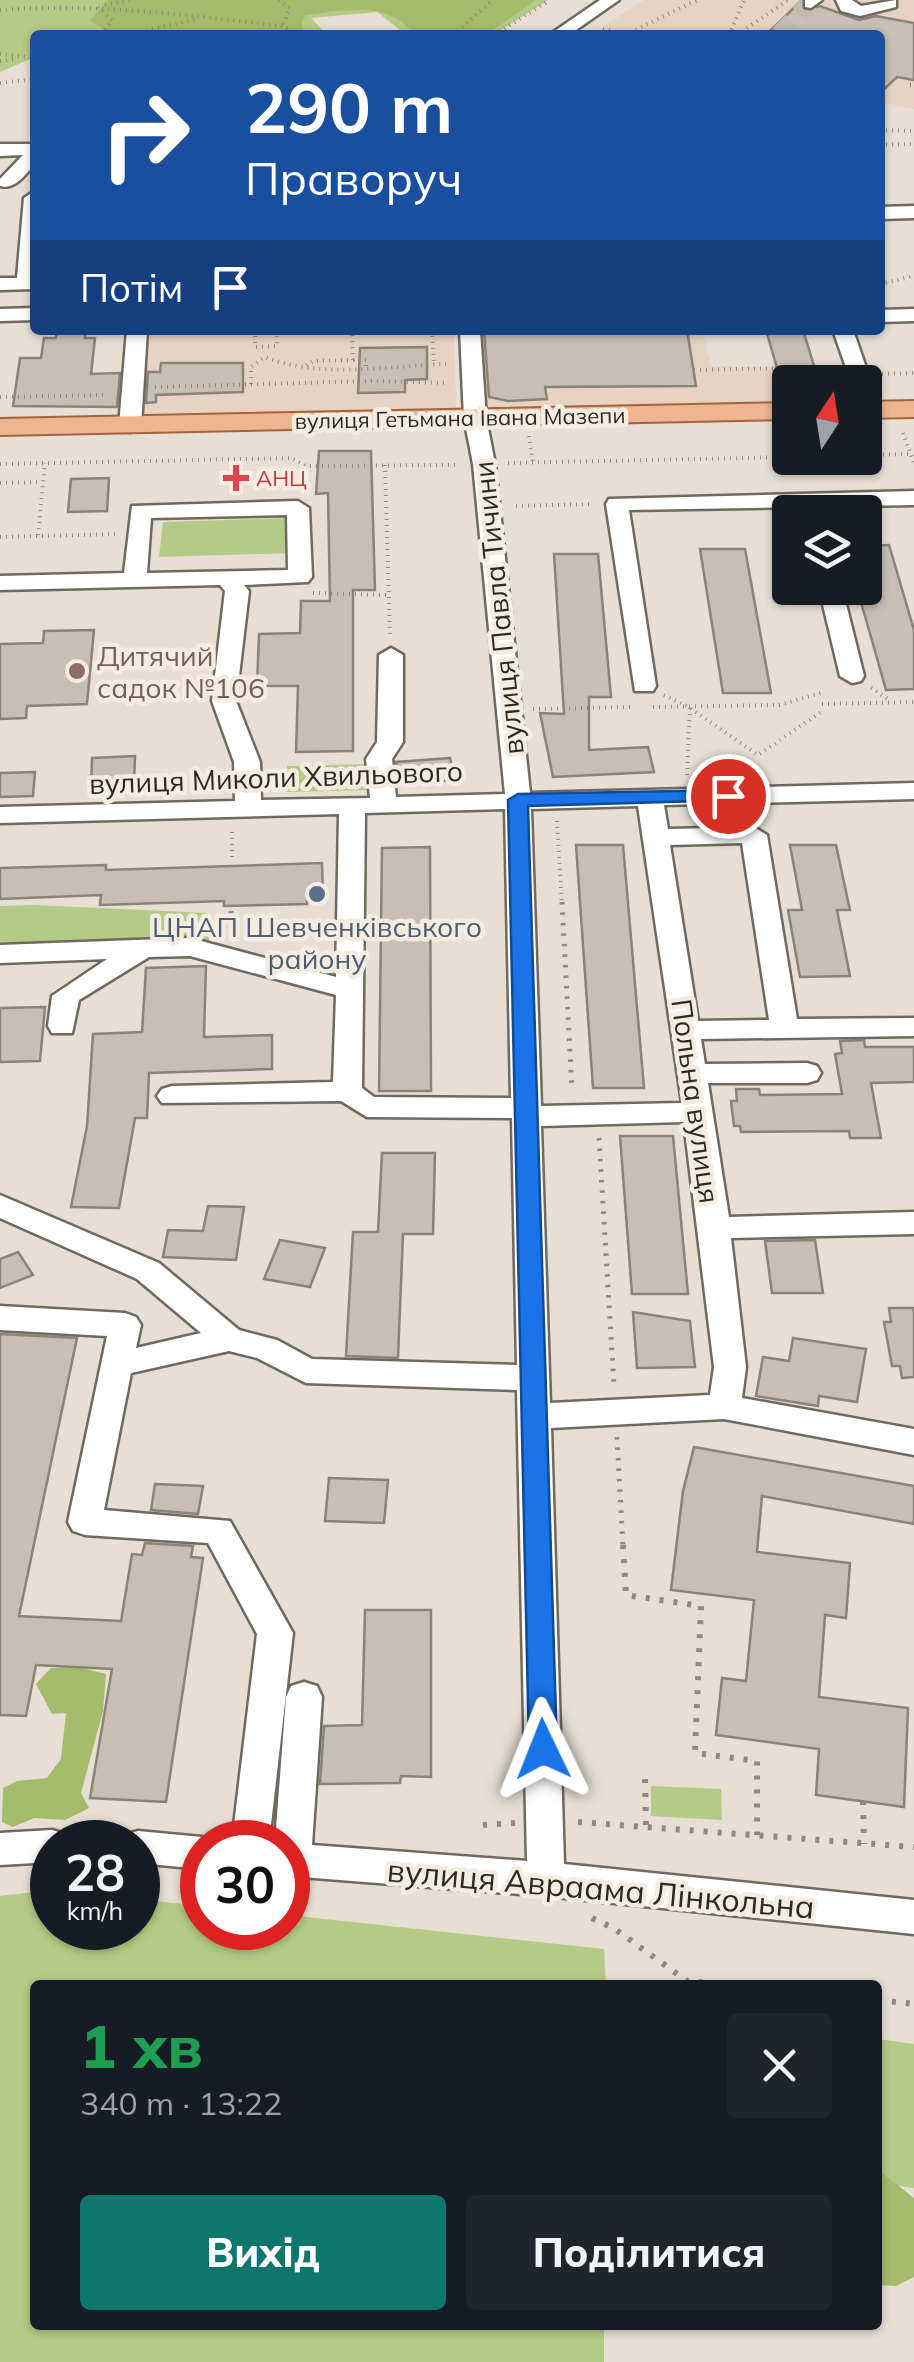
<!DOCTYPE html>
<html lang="uk">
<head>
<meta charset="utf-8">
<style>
	:root { --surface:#171b24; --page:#20242c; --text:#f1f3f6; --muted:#9ea1a6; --accent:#0f766e }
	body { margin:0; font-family:Mulish,sans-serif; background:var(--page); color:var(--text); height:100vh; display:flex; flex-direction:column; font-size:38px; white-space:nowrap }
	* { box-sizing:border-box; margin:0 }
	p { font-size:32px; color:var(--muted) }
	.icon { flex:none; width:55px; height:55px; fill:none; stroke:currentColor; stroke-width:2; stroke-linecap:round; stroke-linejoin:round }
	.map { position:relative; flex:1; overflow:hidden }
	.details { position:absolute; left:30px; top:1980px; width:852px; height:350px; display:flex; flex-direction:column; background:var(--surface); border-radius:10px; box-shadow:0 2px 8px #0004 }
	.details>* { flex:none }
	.top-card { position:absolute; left:30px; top:30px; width:855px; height:305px; border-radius:10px; box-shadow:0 2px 8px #0004; background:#1a4fa0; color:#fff; overflow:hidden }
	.needle { width:65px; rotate:12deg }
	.tools { position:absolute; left:772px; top:365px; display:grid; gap:20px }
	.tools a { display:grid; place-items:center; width:110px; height:110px; border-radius:10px; background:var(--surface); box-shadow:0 2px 8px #0004; font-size:50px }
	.speed { position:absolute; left:30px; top:1820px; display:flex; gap:20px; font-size:50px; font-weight:700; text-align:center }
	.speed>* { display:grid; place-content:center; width:130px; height:130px; border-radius:50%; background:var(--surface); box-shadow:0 2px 8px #0004; line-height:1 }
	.speed small { font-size:25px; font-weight:400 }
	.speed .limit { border:15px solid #d22; background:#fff; color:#111 }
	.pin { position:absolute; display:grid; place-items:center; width:85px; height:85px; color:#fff; margin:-42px; border:5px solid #fff; border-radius:50%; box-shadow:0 2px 10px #0007 }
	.me { position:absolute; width:110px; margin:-55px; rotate:358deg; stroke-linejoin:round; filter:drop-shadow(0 0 8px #0008) }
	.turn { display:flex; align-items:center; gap:35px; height:210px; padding:0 50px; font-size:45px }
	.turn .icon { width:130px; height:130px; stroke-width:2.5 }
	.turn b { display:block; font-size:70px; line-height:85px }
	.then { display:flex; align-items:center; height:95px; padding:0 50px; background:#0003; gap:20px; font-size:38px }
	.round { display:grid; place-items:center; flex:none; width:105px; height:105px; border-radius:10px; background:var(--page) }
	.head { display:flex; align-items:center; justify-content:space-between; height:170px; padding:0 50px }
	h1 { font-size:60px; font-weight:800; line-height:75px; color:#1e9e55 }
	.button { display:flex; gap:20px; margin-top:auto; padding:20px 50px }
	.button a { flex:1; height:115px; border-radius:10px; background:var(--accent); color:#fff; font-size:40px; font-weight:800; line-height:115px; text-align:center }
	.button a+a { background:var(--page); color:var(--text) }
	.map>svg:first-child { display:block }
	.commercial { fill:#e6d3c3 }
	.medical { fill:#e7d2c4 }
	.green { fill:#b5ca86 }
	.forest { fill:#a4bb6c }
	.building { fill:#c7bfb4; stroke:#8a8378; stroke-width:2.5 }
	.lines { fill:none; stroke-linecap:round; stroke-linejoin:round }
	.minor-tunnel { stroke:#c2bbb1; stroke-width:19; stroke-dasharray:19 10; stroke-linecap:butt }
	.minor-casing { stroke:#70695f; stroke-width:5 }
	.major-casing { stroke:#a3643b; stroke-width:4 }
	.path-far2 { stroke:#8f8981; stroke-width:4; stroke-dasharray:1 5; stroke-linecap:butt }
	.path-far1 { stroke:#8f8981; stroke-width:5; stroke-dasharray:2.5 8; stroke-linecap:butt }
	.path { stroke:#8f8981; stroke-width:6; stroke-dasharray:4 10; stroke-linecap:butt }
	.minor { fill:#fff; fill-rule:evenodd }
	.major { fill:#eeb591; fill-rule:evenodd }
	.route { fill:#1a73e8; stroke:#114b97; stroke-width:2.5 }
	.health-dot { fill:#e0444e; stroke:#f5ece1; stroke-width:4 }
	.education-dot { fill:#8d6e63; stroke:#f5ece1; stroke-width:4 }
	.service-dot { fill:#5c6f8a; stroke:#f5ece1; stroke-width:4 }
	.labels { text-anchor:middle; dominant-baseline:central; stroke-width:9; stroke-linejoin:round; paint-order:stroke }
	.far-street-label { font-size:22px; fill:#2c2924; stroke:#f5ece1 }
	.far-health-label { font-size:22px; fill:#be3a42; stroke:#f5ece1; text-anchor:start }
	.street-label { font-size:28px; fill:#2c2924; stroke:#f5ece1 }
	.education-label { font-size:28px; fill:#785e54; stroke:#f5ece1; text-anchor:start }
	.service-label { font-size:28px; fill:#4e5e75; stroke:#f5ece1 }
	.near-street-label { font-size:32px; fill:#2c2924; stroke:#f5ece1 }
</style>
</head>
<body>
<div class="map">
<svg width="914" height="2362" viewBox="0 0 914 2362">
	<rect width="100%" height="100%" fill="#e7dfd4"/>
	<g class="commercial">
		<polygon points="145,330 454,330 456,408 141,417"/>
		<polygon points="476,330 702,330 711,366 862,367 877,406 865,406 865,382 790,382 790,407 494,412 480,404"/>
	</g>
	<polygon class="medical" points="644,0 914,0 914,109 880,102 880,35 590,35"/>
	<g class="green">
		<polygon points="0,0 548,0 493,35 407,35 377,12 311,18 327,35 35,35 35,57 0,72"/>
		<polygon points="288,518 292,553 159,557 163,522"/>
		<polygon points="369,764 370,790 287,792 287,766"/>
		<polygon points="34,905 208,913 209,942 0,950 0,906"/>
		<polygon points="651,1786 721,1789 722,1820 651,1816"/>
		<polygon points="52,1890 52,1928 138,1928 138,1899 202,1906 202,1928 288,1928 288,1915 604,1949 606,1985 35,1985 35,2325 604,2325 604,2362 0,2362 0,1896"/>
		<polygon points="878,2039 914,2044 914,2188 878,2183"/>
	</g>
	<g class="forest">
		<path d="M107 0H536L486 35H415C388 0 347 10 306 15L302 21 304 35H104L102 28 90 21Z"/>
		<polygon points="51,1668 82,1668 106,1674 103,1711 81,1793 89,1808 65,1820 34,1818 13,1827 2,1822 3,1788 17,1781 47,1778 61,1759 66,1713 52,1714 36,1684"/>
		<polygon points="878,2170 914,2198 914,2277 896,2286 878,2285"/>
	</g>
	<g class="building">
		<polygon points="800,2 804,11 820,6 859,20 876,16 914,23 914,80 897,77 880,93 880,35 800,35 771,30"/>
		<polygon points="57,330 86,330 85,338 95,338 91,374 120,373 117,407 13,406 20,358 41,358 44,338 56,338"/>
		<polygon points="484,330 687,330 696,386 545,387 547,399 508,401 489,397"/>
		<polygon points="766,330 803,330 819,382 781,382"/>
		<polygon points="427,347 427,379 405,380 405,392 358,393 360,348"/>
		<polygon points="161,363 243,363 243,392 156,395 156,402 146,403 148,372 160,372"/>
		<polygon points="319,451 371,451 375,590 353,590 353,751 296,752 298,686 257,686 259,634 300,633 301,601 330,601 328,493 316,494"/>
		<polygon points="109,478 107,511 68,512 71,479"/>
		<polygon points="889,545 914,630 914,689 886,690 857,588 865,588 865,546"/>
		<polygon points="700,549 745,549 771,693 723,693"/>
		<polygon points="554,554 598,554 611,697 589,697 589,750 648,747 654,772 553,777 540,713 564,714"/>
		<polygon points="94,630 87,704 27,706 26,718 0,719 0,644 43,643 44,631"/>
		<polygon points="135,756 134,788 91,790 92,758"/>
		<polygon points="450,758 456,780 401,784 396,762"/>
		<polygon points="35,772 33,796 0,797 0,773"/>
		<polygon points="576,845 623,845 644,1088 593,1088"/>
		<polygon points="790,845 836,845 850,910 837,910 850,976 800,977 788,910 802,910"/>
		<polygon points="430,847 431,1091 379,1091 382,848"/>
		<polygon points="322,863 323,896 307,897 307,904 224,906 224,901 100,905 101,895 0,899 0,868 106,865 106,870"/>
		<polygon points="206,966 204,1037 272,1035 272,1069 149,1073 147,1118 135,1118 119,1208 71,1207 87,1126 93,1034 142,1032 146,968"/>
		<polygon points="45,1007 40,1061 0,1062 0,1008"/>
		<polygon points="864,1040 865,1047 914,1047 914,1082 871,1083 881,1138 850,1138 849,1131 741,1132 740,1126 734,1126 731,1101 737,1101 736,1089 759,1089 760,1095 842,1094 835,1054 842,1053 840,1041"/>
		<polygon points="620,1136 673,1136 688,1294 632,1294"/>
		<polygon points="382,1153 435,1153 433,1234 403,1234 398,1358 346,1356 353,1232 378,1232"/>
		<polygon points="208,1206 244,1207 236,1260 163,1257 168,1230 203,1231"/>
		<polygon points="280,1240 325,1248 310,1287 264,1279"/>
		<polygon points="815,1240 823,1293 772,1293 765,1241"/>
		<polygon points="18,1252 33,1275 0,1288 0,1259"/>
		<polygon points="889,1308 914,1308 914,1377 902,1378 900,1366 892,1366 884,1322 891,1322"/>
		<polygon points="633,1312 690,1321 695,1367 637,1368"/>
		<polygon points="0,1334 77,1338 19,1616 121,1621 132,1554 142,1555 145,1543 193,1546 191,1557 203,1558 166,1802 90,1798 112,1669 36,1665 26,1716 0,1715"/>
		<polygon points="793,1338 866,1349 857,1402 819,1396 818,1406 756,1396 763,1357 789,1361"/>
		<polygon points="694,1447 914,1486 914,1524 762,1496 757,1552 850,1563 846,1618 825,1615 819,1697 908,1708 904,1807 816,1795 819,1749 716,1735 722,1678 746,1681 754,1600 671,1590 683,1491"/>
		<polygon points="329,1478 388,1480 384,1523 325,1521"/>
		<polygon points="155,1484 203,1486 198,1514 151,1510"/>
		<polygon points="365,1610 431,1610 431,1777 401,1776 400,1783 320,1784 324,1726 362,1725"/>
	</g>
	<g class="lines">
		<polyline class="minor-tunnel" points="779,35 811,3"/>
		<g class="minor-casing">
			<g id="minor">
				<polygon points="600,0 619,0 569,35 549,35"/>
				<polygon points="805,0 822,0 811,8 805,7"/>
				<polygon points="836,0 852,0 861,6 896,0 896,7 860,16 841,11"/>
				<path d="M0 144H35V164C25 174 16 190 0 186V179L23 155 0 156Z"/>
				<polygon points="33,192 35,289 0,290 0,278 17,278 24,198"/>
				<polygon points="914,206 914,218 880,219 880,207"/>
				<polygon points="35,308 35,320 0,321 0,309"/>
				<polygon points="914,309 914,321 880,322 880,310"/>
				<polygon points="127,330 147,330 141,426 130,432 119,426"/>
				<path d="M460 330H480L486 418 495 464 530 793 914 783V799L664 805 668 829 754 827 767 835 797 1019 914 1018V1036L701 1039 705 1064 807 1063 817 1066 821 1073 817 1080 807 1083H708L729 1217 914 1212V1234L731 1238 746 1367 742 1398 914 1429V1455L724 1419 551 1428 564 1864 914 1900V1934L546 1896 288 1876V1842H275L286 1697 291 1686 304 1682 317 1686 322 1697 312 1845 527 1861 517 1390 306 1383 257 1358 229 1351 131 1373 104 1510 230 1521 293 1633 269 1842H232L257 1634 208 1543 85 1535 73 1531 68 1522 107 1336 0 1330V1306L125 1313 136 1317 141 1325 136 1348 201 1333 137 1279 0 1218V1195L159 1263 239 1330 277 1340 312 1359 517 1365 512 1118 367 1117 341 1101 162 1103 157 1096 162 1089 172 1086 333 1082 336 995 190 956 149 957 79 1000 72 1033H52L48 1026 52 996 107 959 0 963V945L190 938 336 977 339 814 0 823V807L235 801 234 762 212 701 225 591 220 585 0 590V576L124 573 132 506 298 501 309 508 312 577 308 582 244 585 249 591 236 701 260 762 261 800 370 798 366 759 377 742 379 655 391 648 403 655V742L392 759 396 797 505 794 473 464 464 418ZM287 515 288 570 147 573 151 518ZM638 806 682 1103 541 1106 531 809ZM505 809 511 1098 374 1097 362 1088 365 813ZM742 843 769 1020 698 1021 670 845ZM684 1122 714 1367 710 1395 550 1403 541 1126Z"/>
				<polygon points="833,330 853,330 871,382 868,386 865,387 865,382 851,382"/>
				<polygon points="914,491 914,505 629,510 656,686 653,691 635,691 606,504 609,499"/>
				<polygon points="819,588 842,588 864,676 861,681 852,683 840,676"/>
				<polygon points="52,1830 65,1834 69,1842 52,1842 52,1862 0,1865 0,1833"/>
				<polygon points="138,1831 202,1837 216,1842 202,1842 202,1869 138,1863 138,1842 121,1842 125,1835"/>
			</g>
		</g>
		<g class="major-casing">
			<g id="major">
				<polygon points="914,401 914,417 865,418 865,402"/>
				<polygon points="790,403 790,419 0,435 0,419"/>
			</g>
		</g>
		<g class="path-far2">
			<polyline points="279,0 290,8 282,26"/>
			<polyline points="105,5 130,0"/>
			<polyline points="98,7 112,20 102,35"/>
			<path d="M0 10C95 3 188 15 282 26L300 35"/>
			<polyline points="603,29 621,33"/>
			<polyline points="129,35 199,18"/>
			<polyline points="453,35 493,0"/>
			<polyline points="494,35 550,0"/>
			<polyline points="625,35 697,0"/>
			<polyline points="729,35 744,0"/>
			<polyline points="737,35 788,0"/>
			<polyline points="0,54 35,58"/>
			<polyline points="0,61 17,59"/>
			<polyline points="0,83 35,79"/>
			<polyline points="910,85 914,85"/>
			<polyline points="880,130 914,131"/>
			<polyline points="880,145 914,144"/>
			<polyline points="880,284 914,276"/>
			<polyline points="255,330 255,347 277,346 276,330"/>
			<polyline points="432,330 434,364"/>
			<polyline points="374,332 403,330"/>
			<polyline points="353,360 366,360 366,366"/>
			<polyline points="306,365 313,361 353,360 352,332 373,332"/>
			<polyline points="694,370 832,367"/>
			<polyline points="882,374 914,373"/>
			<path d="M251 384V367L265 357C320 379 388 366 446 364"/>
			<polyline points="155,387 371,381 449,383"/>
			<polyline points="0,397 106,395"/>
			<polyline points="903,433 914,463"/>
			<polyline points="529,436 533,462"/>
			<polyline points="865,455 911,454"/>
			<polyline points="508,463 790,457"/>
			<polyline points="0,464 291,458 306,466 457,465"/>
			<polyline points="385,465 390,637"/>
			<polyline points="0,483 42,482"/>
			<polyline points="516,506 594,504"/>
			<polyline points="38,535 45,463"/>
			<polyline points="0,537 117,534"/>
			<polyline points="313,593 389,595"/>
			<polyline points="871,688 891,701"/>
			<polyline points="664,695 687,706 758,755 824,710"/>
			<polyline points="822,704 914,702"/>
			<polyline points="653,707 779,705 821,693"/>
			<polyline points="533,709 632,707"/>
			<polyline points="687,775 690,708"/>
			<polyline points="557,821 562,905"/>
			<polyline points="232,832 232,862"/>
		</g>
		<g class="path-far1">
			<polyline points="562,902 572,1090"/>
			<polyline points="231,911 231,933"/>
			<polyline points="599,1138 614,1386"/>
			<polyline points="617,1437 623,1547"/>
		</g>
		<g class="path">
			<polyline points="623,1545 626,1595 701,1606 695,1753 757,1761 757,1835"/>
			<polyline points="645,1779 646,1826"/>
			<polyline points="863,1801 864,1844"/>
			<polyline points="578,1822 914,1847"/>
			<polyline points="483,1825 515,1823"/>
			<polyline points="592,1918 615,1929 687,1981 730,1985"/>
			<polyline points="878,2000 914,2004"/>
		</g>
		<use href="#minor" class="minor"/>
		<use href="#major" class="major"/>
	</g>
	<polygon class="route" points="728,790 735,791 735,800 528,806 557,1749 553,1757 543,1760 533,1757 529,1749 508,800 518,794"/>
	<path class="health-dot" d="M231 463h10v10h10v10h-10v10h-10v-10h-10v-10h10z"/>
	<circle class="education-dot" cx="77" cy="671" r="10"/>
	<circle class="service-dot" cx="317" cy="894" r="10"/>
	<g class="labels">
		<g class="far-street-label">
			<text transform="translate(460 418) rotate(-1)">вулиця Гетьмана Івана Мазепи</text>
		</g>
		<g class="far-health-label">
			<text x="256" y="478">АНЦ</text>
		</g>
		<g class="street-label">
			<text transform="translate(498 608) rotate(-96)">вулиця Павла Тичини</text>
			<text transform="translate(276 777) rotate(-2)">вулиця Миколи Хвильового</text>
			<text transform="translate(696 1101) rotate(82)">Польна вулиця</text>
		</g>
		<g class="education-label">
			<text x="97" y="655">Дитячий<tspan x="97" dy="32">садок №106</tspan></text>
		</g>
		<g class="service-label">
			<text x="317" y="926">ЦНАП Шевченківського<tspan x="317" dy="32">району</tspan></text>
		</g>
		<g class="near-street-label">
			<text transform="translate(601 1888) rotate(5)">вулиця Авраама Лінкольна</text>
		</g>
	</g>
</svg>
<div class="tools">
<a><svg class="needle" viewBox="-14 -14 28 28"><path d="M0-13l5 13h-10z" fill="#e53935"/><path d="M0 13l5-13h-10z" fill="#9ea1a6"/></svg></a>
<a><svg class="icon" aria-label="layers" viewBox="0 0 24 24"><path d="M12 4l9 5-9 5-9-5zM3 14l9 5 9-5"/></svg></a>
</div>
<div class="speed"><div>28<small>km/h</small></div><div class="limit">30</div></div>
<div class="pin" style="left:728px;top:796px;background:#d93025"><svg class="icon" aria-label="arrive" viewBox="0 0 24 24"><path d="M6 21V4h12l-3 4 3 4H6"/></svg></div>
<svg class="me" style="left:543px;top:1749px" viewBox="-20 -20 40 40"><path d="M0-17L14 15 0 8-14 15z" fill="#1a73e8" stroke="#fff" stroke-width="4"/></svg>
<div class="top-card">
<div class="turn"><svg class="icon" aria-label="right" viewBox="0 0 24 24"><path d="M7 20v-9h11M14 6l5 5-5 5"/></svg><div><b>290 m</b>Праворуч</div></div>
<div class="then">Потім<svg class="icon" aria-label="arrive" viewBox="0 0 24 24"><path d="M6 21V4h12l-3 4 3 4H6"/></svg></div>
</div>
<section class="details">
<div class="head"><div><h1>1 хв</h1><p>340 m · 13:22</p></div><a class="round"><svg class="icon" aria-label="close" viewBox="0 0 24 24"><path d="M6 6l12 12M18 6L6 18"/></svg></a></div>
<div class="button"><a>Вихід</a><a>Поділитися</a></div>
</section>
</div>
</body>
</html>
